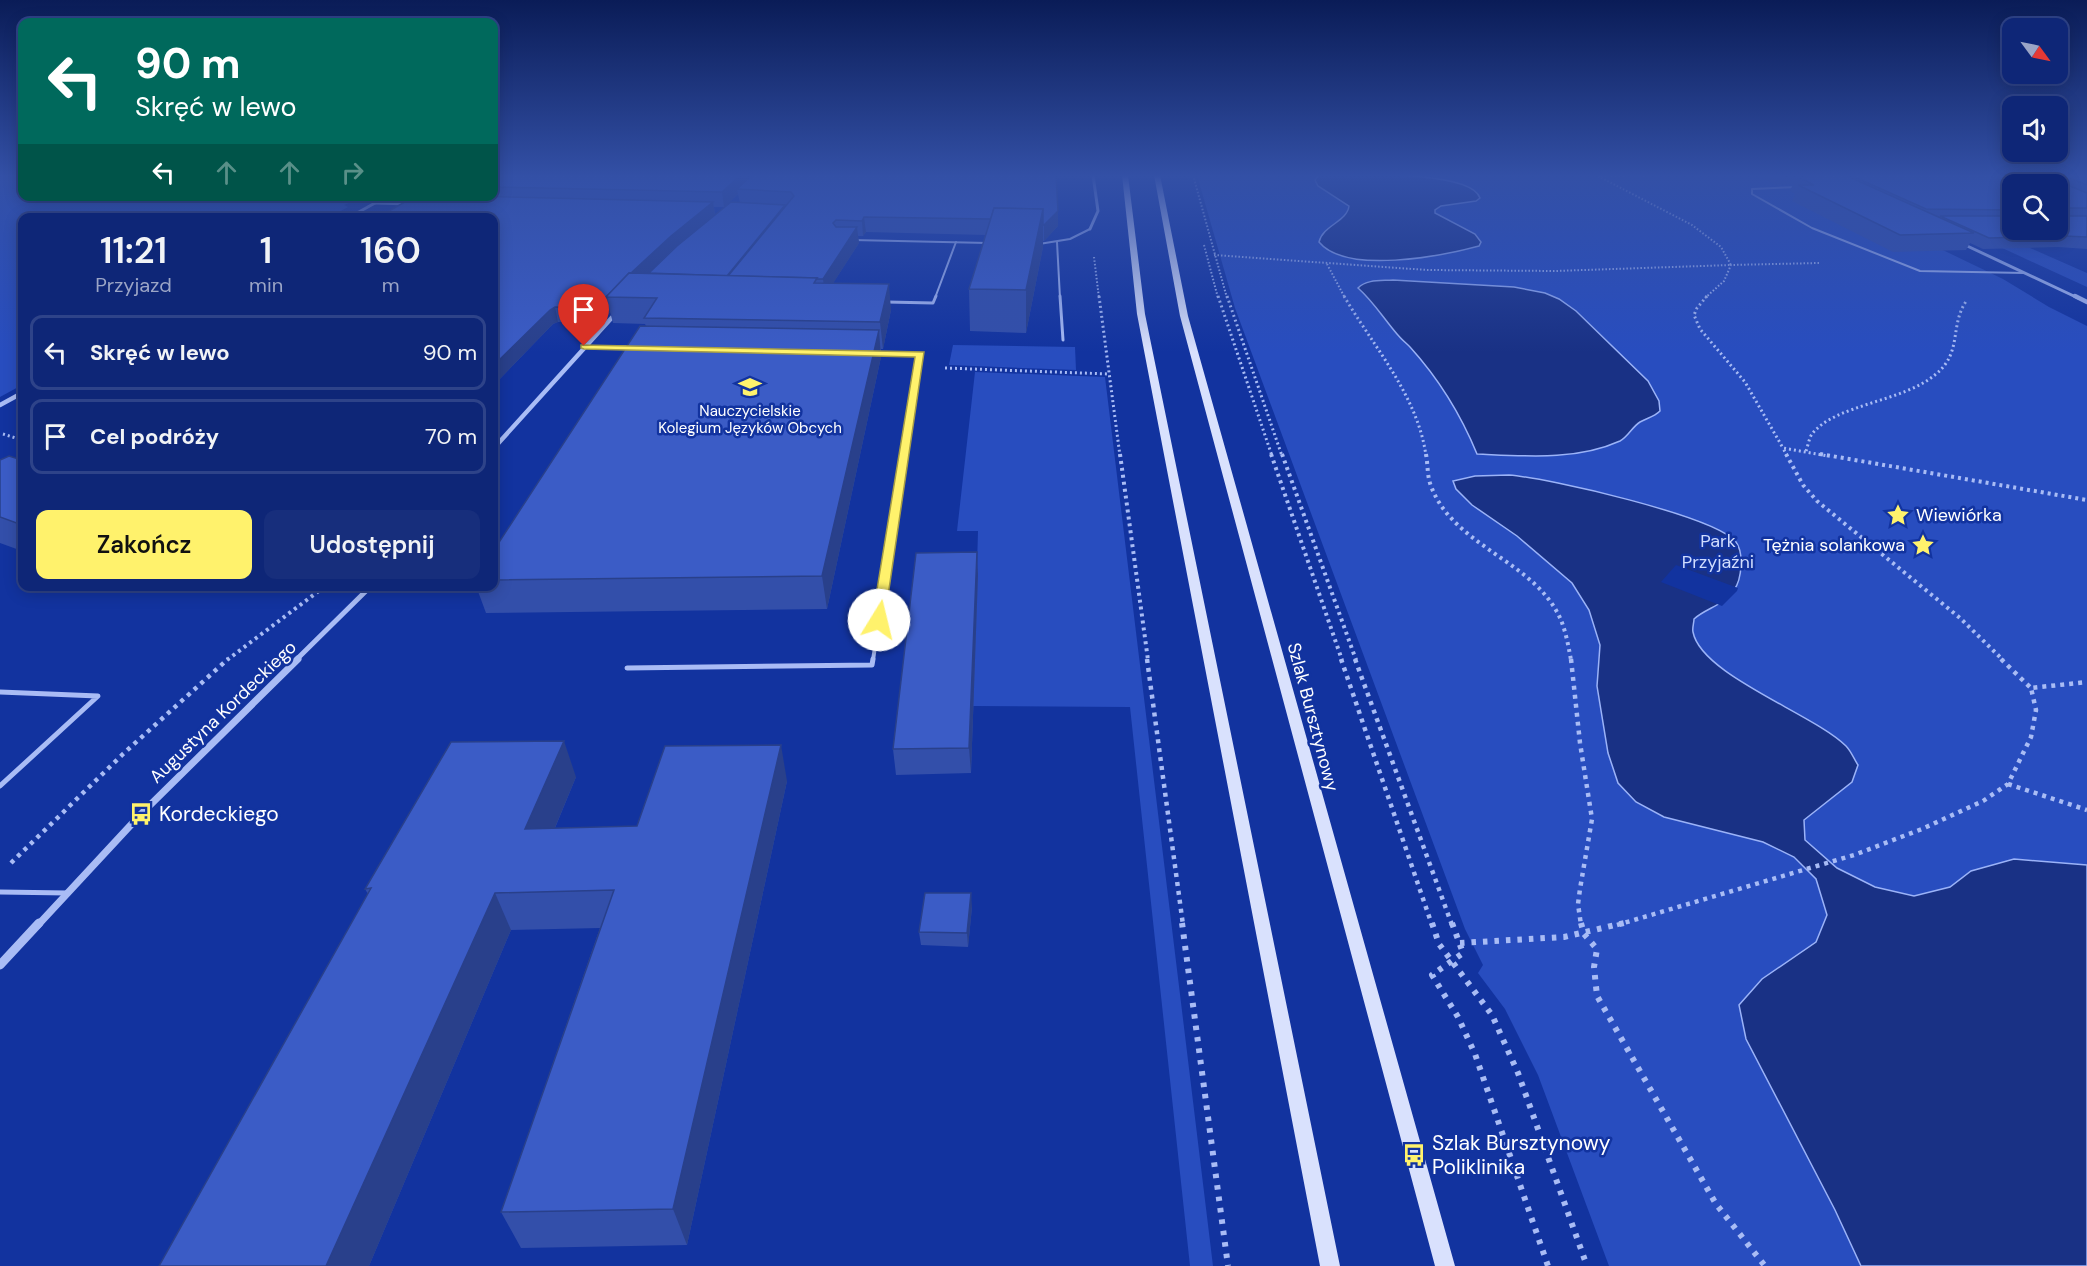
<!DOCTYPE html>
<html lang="pl">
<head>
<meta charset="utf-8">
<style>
	:root { --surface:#0e2677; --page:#172e7c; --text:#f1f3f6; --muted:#9ba5c6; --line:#2e4389; --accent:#fff26c }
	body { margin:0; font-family:"DM Sans",sans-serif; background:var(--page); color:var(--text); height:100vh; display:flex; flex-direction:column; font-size:22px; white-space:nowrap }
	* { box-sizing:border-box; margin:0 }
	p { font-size:20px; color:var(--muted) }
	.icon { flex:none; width:33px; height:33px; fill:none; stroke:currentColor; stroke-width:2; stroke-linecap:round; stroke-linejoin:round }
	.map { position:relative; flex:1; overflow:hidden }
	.drawer { position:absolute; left:18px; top:213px; width:480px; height:378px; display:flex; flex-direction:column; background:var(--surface); border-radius:12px; box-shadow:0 3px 15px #0003,0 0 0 2px var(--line) }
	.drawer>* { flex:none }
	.hud { position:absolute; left:18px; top:18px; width:480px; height:183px; border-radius:12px; box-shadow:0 3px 15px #0003,0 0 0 2px var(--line); background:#00695c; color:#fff; overflow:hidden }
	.needle { width:39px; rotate:123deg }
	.controls { position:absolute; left:2002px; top:18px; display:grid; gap:12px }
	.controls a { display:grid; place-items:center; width:66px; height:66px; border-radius:12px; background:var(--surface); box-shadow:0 3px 15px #0003,0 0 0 2px var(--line); font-size:30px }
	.pin { position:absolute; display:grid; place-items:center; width:51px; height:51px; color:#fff; margin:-62px -26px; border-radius:50% 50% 50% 0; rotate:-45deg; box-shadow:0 0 6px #0007 }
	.pin .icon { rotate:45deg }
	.me { position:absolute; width:66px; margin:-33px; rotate:9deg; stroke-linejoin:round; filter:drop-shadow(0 0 4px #0008) }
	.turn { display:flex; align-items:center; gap:21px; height:126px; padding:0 18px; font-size:27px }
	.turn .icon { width:78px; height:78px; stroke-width:2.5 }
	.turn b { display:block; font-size:42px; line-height:51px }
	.lanes { display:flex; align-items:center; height:57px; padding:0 18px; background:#0003; justify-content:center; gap:30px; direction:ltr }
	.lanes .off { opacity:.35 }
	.eta { display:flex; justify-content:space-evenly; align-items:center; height:102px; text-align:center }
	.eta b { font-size:36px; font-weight:600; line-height:42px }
	.button { display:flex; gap:12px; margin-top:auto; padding:12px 18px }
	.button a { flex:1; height:69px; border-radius:12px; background:var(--accent); color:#111; font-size:24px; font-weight:600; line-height:69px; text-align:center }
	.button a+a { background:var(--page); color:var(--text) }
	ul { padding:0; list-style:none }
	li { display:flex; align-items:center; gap:18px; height:75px; margin:0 12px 9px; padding:0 6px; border:3px solid var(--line); border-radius:12px }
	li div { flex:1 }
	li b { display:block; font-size:22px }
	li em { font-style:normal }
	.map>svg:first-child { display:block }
	.green { fill:#284dbf }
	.water { fill:#193185; stroke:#9bb3f8; stroke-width:1.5 }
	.pier { fill:#12339f }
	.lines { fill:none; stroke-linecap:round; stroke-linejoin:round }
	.path-far4 { stroke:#a9bcf5; stroke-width:2; stroke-dasharray:1.5 2; stroke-linecap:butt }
	.path-far3 { stroke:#a9bcf5; stroke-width:3; stroke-dasharray:2 3; stroke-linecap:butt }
	.path-far2 { stroke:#a9bcf5; stroke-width:4; stroke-dasharray:3 4; stroke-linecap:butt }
	.path-far1 { stroke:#a9bcf5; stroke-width:4.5; stroke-dasharray:4 5; stroke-linecap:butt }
	.path { stroke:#a9bcf5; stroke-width:6; stroke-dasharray:4.5 7; stroke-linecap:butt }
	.lane-far3 { stroke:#a9bcf5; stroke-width:2 }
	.lane-far2 { stroke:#a9bcf5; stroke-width:3 }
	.lane-far1 { stroke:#a9bcf5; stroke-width:4 }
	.lane { stroke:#a9bcf5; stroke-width:5 }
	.street-far4 { stroke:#a9bcf5; stroke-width:3 }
	.street-far3 { stroke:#a9bcf5; stroke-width:4.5 }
	.street-far2 { stroke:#a9bcf5; stroke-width:5 }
	.street-far1 { stroke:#a9bcf5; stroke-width:7 }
	.street { stroke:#a9bcf5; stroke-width:9 }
	.secondary { fill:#d9e1fd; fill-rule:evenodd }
	.wall { fill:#334faa; fill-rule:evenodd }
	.shaded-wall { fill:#29408b }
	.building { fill:#3b5cc6; stroke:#29408b; stroke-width:1.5 }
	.route { fill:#fff26c; stroke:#a69d46; stroke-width:1.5 }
	.labels { text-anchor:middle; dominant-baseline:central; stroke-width:5; stroke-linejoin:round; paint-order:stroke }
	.far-poi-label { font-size:15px; fill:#fff; stroke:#12339f }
	.poi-label { font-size:18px; fill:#fff; stroke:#12339f; text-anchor:start }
	.park-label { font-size:18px; fill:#d1ddfe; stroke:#12339f }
	.street-label { font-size:18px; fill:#fff; stroke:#12339f }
	.near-poi-label { font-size:21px; fill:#fff; stroke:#12339f; text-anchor:start }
</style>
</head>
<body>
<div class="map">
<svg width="2087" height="1266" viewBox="0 0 2087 1266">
	<rect width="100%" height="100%" fill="#12339f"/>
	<g class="green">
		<polygon points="0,175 22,175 22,196 361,197 344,205 348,207 329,217 22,218 22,385 0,397"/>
		<polygon points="1197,175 1787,175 2003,279 2049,307 2087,326 2087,1266 1609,1266 1538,1075 1505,1009 1478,973 1483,965 1465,929 1235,308"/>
		<polygon points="1996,233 2087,273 2087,287 2000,247"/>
		<polygon points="953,345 1075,347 1076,370 949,365"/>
		<polygon points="975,372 1105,377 1213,1266 1190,1266 1130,707 973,706 978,531 957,531"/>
	</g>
	<g class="water">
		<path d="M1319 175C1346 175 1470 169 1480 198L1476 201 1441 206 1435 210V213L1475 234 1481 242 1479 246C1442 256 1346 275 1319 242 1323 225 1347 222 1349 206L1318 186 1315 180Z"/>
		<path d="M1393 280 1514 287 1545 293 1559 299 1576 311 1648 381 1659 401 1660 411C1654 417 1647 418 1640 422 1632 427 1628 437 1620 441 1576 461 1524 456 1477 454 1461 415 1439 379 1410 347 1406 343 1401 339 1397 334 1384 319 1373 301 1358 288 1367 279 1381 281 1393 280Z"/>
		<path d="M1509 475C1548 478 1715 516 1736 542 1744 553 1742 579 1734 590 1725 605 1706 608 1694 619 1694 623 1692 628 1693 632 1701 675 1814 714 1846 746 1851 751 1854 759 1858 765L1852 782 1804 820 1805 840 1837 868 1875 887 1914 896 1950 887 1971 871 2014 859 2087 865V1266H1861L1835 1210 1746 1039 1739 1005 1762 979 1816 942 1827 915 1816 879 1794 857 1763 842 1664 817 1636 802 1618 783 1608 753 1597 686 1600 645 1589 610 1572 583 1517 536 1472 505 1456 489 1453 481 1475 476Z"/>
	</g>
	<polygon class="pier" points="1676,565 1738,588 1737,591 1722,606 1661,582"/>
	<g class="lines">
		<g class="path-far4">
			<polyline points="1193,175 1227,298"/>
			<polyline points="1601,176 1651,175"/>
			<polyline points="1204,245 1218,298"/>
			<polyline points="1214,255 1427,270 1555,271 1731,265 1721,247 1692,225 1596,175"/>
			<polyline points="1094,257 1099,298"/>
			<polyline points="1327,264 1345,298"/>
			<polyline points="1705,298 1724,281 1731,265 1819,263"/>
		</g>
		<g class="path-far3">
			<polyline points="1099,296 1120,456"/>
			<polyline points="1218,296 1272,456"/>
			<polyline points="1227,296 1282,456"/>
			<path d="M1344 296C1373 346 1418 396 1426 456"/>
			<polyline points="1707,296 1697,308 1694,315 1700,329 1745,382 1783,448"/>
			<polyline points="945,368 1109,374"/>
			<polyline points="3,434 22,440"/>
			<path d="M1806 451C1808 446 1809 438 1812 434 1835 404 1904 402 1936 374 1963 352 1949 325 1967 300"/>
			<polyline points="1787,456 1783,448 1828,456"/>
		</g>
		<g class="path-far2">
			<polyline points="1120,454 1148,660"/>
			<polyline points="1271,454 1342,660"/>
			<polyline points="1282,454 1356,660"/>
			<path d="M1426 454C1428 465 1427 476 1431 486 1453 545 1528 559 1557 612 1565 626 1568 644 1571 660"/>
			<polyline points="1786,454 1803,485 1817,501 1960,618 2003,660"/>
			<polyline points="1820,454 2087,500"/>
			<polyline points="227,660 324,587"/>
		</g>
		<g class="path-far1">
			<polyline points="1147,659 1183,925"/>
			<polyline points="1341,659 1432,925"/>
			<polyline points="1355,659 1452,925"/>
			<polyline points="1571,659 1580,743 1592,819 1580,889 1578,904 1581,925"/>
			<polyline points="2001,659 2031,688"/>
			<polyline points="2008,784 2087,810"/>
			<polyline points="11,863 123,754 228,659"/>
			<polyline points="1617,925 1854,855 1922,829 1983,801 2008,784 2031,737 2036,710 2031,688 2087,682"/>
		</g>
		<g class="path">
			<polyline points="1182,923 1228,1266"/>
			<polyline points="1432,923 1439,944 1492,1015 1518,1073 1587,1266"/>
			<polyline points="1452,923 1463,953 1432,975 1458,1017 1475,1054 1548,1266"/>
			<polyline points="1581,923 1584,934 1597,949 1594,967 1597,996 1716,1204 1765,1266"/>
			<polyline points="1460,943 1564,937 1624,923"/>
		</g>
		<g class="lane-far3">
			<polyline points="1797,187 1752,189 1752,194 1812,228 1920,271 2025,273"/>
			<polyline points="853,240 988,243"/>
			<polyline points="1057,242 1060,298"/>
			<polyline points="1039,244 1070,239 1090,229"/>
			<polyline points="935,298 956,242"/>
		</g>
		<g class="lane-far2">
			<polyline points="1060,296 1063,340"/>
			<polyline points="887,302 933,303 936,296"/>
			<polyline points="584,347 630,347"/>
			<polyline points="875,353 920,354 904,456"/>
		</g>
		<polyline class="lane-far1" points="873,660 905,454"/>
		<g class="lane">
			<polyline points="627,668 872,665 873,659"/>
			<polyline points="0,692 98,696 0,786"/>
			<polyline points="0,892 67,893"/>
		</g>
		<g class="street-far4">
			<polyline points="375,203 411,204"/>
			<polyline points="348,218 375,203 375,196"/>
			<polyline points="1090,229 1098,211 1093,175"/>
			<polyline points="1963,244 2078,298"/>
		</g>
		<g class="street-far3">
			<polyline points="2075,296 2087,302"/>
			<polyline points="0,405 22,393"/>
			<polyline points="494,448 616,313"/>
		</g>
		<polyline class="street-far2" points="296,660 371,586"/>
		<polyline class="street-far1" points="38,925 141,814 298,659"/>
		<polyline class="street" points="0,965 39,923"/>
		<g class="secondary">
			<polygon points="1122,175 1128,175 1145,314 1340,1266 1320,1266 1137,314"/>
			<polygon points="1154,175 1160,175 1188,316 1455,1266 1435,1266 1180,316"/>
		</g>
	</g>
	<g class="wall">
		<path d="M494 175H1056L1058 226 1044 241H1043V247L1026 333 970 331 969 289 986 235 866 232 863 236H858L859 243 833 283 891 310 883 349H881V357L827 609 486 613 476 586H494V550L646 326 645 324 613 323 610 312 601 323 558 322 553 324 494 385V218L415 196H494ZM738 194 740 203 715 215 714 207H724Z"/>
		<path d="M1763 175H2087V249L2058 247 1983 249 1970 243 1966 250 1893 252 1792 201 1795 194 1790 191 1793 184 1777 185 1762 177ZM2013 184 2058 230H2013Z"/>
		<polygon points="0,460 22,460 22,551 0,543"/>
		<polygon points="978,575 971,773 896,775 893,749"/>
		<polygon points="576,777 555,828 637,826 787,781 687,1245 521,1248 501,1212 600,928 511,930 369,1266 159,1266 368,894 365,889"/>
		<polygon points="972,907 968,947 921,945 919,932"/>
	</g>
	<g class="shaded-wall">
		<polygon points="741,175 758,175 737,189 738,194 724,207 722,192"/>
		<polygon points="713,202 715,215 673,249 628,293 625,279 671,236"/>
		<polygon points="785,205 786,213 720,284"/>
		<polygon points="1043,209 1043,247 1026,333 1026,290"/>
		<polygon points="1058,211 1058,226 1044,241 1044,225"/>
		<polygon points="864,217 866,232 863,236 862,221"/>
		<polygon points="857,227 859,243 825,296 823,279"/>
		<polygon points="889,284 891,310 883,349 880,322"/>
		<polygon points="607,298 610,312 601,323 597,308"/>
		<polygon points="555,307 558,322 553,324 494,385 494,365 550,310"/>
		<polygon points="879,330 881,357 827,609 822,576"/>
		<polygon points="977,552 978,575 971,773 969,748"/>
		<polygon points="564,741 576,777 539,866 525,829"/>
		<polygon points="781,745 787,781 687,1245 673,1209"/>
		<polygon points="495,893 511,930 369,1266 326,1266"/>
		<polygon points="971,893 972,907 968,947 967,933"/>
	</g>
	<g class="building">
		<polygon points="494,175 741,175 722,192 494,187"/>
		<polygon points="752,175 1056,175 1058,211 1044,225 1043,225 1043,209 994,208 991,219 864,217 862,221 836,220 833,223 836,227 857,227 823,279 816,279 817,278 728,276 794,196 791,192 737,189"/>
		<polygon points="1776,175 1827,175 1780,177"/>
		<polygon points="1845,175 1974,233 1900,235 1798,185 1814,185 1796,176"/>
		<polygon points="1850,175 2040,175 2047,177 2051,175 2087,175 2087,185 2065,176 2060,180 2062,183 2087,193 2087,208 2064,208 2060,213 2064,216 2087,216 2087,237 2064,236 1989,238 1940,216 2013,216 2013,230 2058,230 2058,184 2013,184 2013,210 1926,209"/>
		<polygon points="415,196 465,196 713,202 671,236 631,273 629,273 606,297 607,298 597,308 555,307 550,310 494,365 494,218 377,218"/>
		<polygon points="731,202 785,205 727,276 649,273 677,246"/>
		<polygon points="994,208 1043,209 1026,290 969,289"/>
		<polygon points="629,273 817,278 814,283 889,284 880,322 644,318 657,298 606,297"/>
		<polygon points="640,326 879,330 822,576 494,580 494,550"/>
		<polygon points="9,456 22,460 22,525 0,517 0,460"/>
		<polygon points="977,552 969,748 893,749 916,553"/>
		<polygon points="564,741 525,829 637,826 665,746 781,745 673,1209 501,1212 614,890 495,893 326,1266 159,1266 371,888 365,889 451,742"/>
		<polygon points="925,893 971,893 967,933 919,932"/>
	</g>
	<linearGradient id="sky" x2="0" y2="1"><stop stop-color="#0a1c57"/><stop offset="0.5" stop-color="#3350a6"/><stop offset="1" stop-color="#3350a6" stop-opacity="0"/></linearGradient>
	<rect width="2087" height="352" fill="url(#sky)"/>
	<polygon class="route" points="581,345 924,352 884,623 879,624 872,620 915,357 584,349 581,348"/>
	<defs>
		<g id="school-bare" transform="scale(1.8)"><path d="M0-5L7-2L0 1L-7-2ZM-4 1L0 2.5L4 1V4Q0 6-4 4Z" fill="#fff26c" stroke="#12339f" stroke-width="2.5" paint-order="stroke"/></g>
		<g id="sight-bare" transform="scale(1.8)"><path d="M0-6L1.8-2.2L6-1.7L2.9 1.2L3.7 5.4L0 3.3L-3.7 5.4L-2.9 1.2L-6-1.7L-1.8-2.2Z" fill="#fff26c" stroke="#12339f" stroke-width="2.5" paint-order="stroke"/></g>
		<g id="bus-bare" transform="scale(1.8)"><path d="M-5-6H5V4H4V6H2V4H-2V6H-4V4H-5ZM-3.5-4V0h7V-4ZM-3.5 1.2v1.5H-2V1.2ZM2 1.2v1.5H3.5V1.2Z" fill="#fff26c" stroke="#12339f" stroke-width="2.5" paint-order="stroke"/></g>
	</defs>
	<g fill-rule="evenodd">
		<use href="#school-bare" x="750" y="387"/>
		<use href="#sight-bare" x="1898" y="515"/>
		<use href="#sight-bare" x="1923" y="545"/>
		<use href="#bus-bare" x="141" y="814"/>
		<use href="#bus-bare" x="1414" y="1155"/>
	</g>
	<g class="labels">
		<g class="far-poi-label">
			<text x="750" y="411">Nauczycielskie<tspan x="750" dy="17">Kolegium Języków Obcych</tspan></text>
		</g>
		<g class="poi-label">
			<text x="1916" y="515">Wiewiórka</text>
			<text x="1905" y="545" text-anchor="end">Tężnia solankowa</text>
		</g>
		<g class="park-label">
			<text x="1718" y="541">Park<tspan x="1718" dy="21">Przyjaźni</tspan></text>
		</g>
		<g class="street-label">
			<text transform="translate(223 712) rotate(-44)">Augustyna Kordeckiego</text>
			<text transform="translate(1313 717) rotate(75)">Szlak Bursztynowy</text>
		</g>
		<g class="near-poi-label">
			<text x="159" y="814">Kordeckiego</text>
			<text x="1432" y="1143">Szlak Bursztynowy<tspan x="1432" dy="24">Poliklinika</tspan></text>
		</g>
	</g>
</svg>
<div class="controls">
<a><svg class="needle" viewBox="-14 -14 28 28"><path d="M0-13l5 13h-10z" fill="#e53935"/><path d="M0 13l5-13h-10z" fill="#9ba5c6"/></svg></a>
<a><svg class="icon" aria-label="sound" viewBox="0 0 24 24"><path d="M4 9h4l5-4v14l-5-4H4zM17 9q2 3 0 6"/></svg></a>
<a><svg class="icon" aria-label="search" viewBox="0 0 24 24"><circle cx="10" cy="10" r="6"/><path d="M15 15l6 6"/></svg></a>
</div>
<div class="pin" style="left:584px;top:346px;background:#d93025"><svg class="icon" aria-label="arrive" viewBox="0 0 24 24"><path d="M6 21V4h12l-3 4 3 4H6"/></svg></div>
<svg class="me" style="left:879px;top:620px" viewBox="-20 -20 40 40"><circle r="19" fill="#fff"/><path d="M0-13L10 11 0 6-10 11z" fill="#fff26c"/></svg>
<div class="hud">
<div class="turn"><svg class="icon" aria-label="left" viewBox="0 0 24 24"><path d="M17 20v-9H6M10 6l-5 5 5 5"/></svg><div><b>90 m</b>Skręć w lewo</div></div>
<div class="lanes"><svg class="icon" aria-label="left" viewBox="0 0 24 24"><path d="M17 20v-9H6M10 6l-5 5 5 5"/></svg><svg class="icon off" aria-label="ahead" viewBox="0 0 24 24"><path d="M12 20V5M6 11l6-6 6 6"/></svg><svg class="icon off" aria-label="ahead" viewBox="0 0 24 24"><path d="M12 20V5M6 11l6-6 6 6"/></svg><svg class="icon off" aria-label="right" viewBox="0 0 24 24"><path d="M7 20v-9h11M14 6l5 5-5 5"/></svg></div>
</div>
<section class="drawer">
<div class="eta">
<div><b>11:21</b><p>Przyjazd</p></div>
<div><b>1</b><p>min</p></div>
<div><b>160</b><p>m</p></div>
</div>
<ul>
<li><svg class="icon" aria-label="left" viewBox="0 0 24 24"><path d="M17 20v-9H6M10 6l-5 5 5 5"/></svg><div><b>Skręć w lewo</b></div><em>90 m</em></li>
<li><svg class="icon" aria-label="arrive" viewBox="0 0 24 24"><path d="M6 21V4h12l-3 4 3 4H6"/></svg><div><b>Cel podróży</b></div><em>70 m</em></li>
</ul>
<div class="button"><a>Zakończ</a><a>Udostępnij</a></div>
</section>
</div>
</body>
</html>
